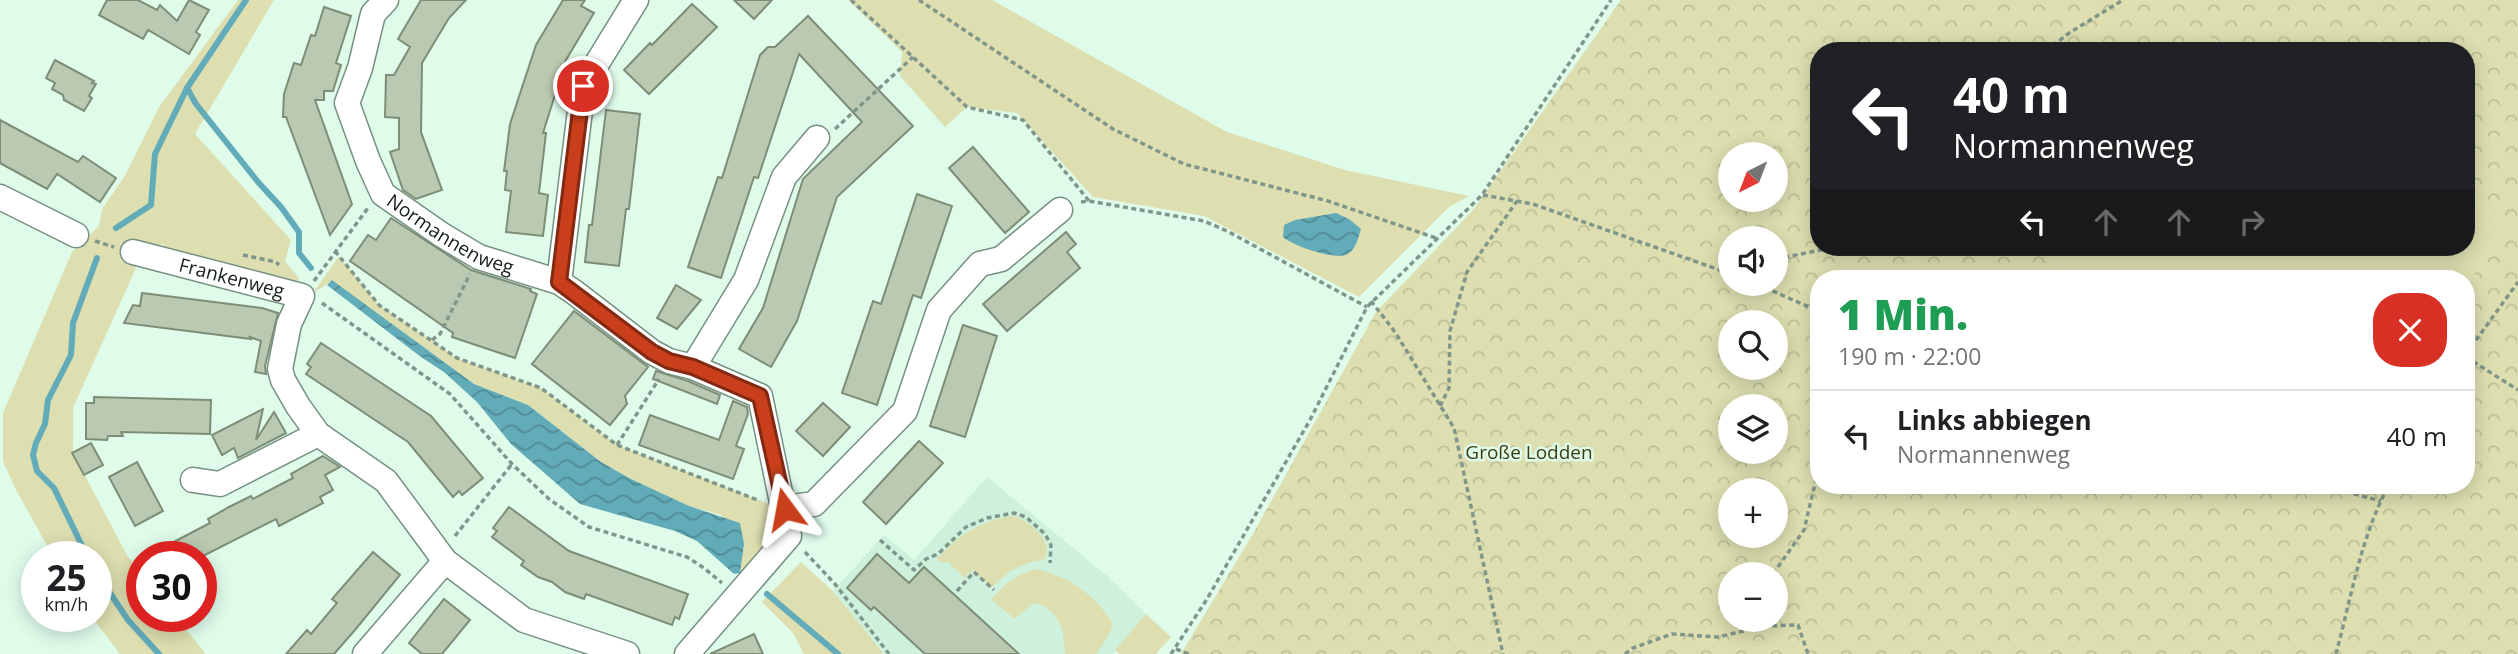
<!DOCTYPE html>
<html lang="de">
<head>
<meta charset="utf-8">
<style>
	:root { --surface:#fff; --page:#f2f2f2; --text:#202124; --muted:#757577; --line:#e0e0e0 }
	body { margin:0; font-family:"Open Sans",sans-serif; background:var(--page); color:var(--text); height:100vh; display:flex; flex-direction:column; font-size:26px; white-space:nowrap }
	* { box-sizing:border-box; margin:0 }
	p { font-size:23px; color:var(--muted) }
	.icon { flex:none; width:38px; height:38px; fill:none; stroke:currentColor; stroke-width:2; stroke-linecap:round; stroke-linejoin:round }
	.map { position:relative; flex:1; overflow:hidden }
	.details { position:absolute; left:1810px; top:270px; width:665px; height:224px; display:flex; flex-direction:column; background:var(--surface); border-radius:28px; box-shadow:0 4px 18px #0003 }
	.details>* { flex:none }
	.hud { position:absolute; left:1810px; top:42px; width:665px; height:214px; border-radius:28px; box-shadow:0 4px 18px #0003; background:#202124; color:#fff; overflow:hidden }
	.needle { width:46px; rotate:222deg }
	.buttons { position:absolute; left:1718px; top:142px; display:grid; gap:14px }
	.buttons a { display:grid; place-items:center; width:70px; height:70px; border-radius:50%; background:var(--surface); box-shadow:0 4px 18px #0003; font-size:35px }
	.speed { position:absolute; left:21px; top:541px; display:flex; gap:14px; font-size:35px; font-weight:700; text-align:center }
	.speed>* { display:grid; place-content:center; width:91px; height:91px; border-radius:50%; background:var(--surface); box-shadow:0 4px 18px #0003; line-height:1 }
	.speed small { font-size:18px; font-weight:400 }
	.speed .limit { border:10px solid #d22; background:#fff; color:#111 }
	.pin { position:absolute; display:grid; place-items:center; width:60px; height:60px; color:#fff; margin:-30px; border:4px solid #fff; border-radius:50%; box-shadow:0 2px 7px #0007 }
	.me { position:absolute; width:77px; margin:-38px; rotate:347deg; stroke-linejoin:round; filter:drop-shadow(0 0 5px #0008) }
	.turn { display:flex; align-items:center; gap:24px; height:147px; padding:0 28px; font-size:32px }
	.turn .icon { width:91px; height:91px; stroke-width:2.5 }
	.turn b { display:block; font-size:49px; line-height:60px }
	.lanes { display:flex; align-items:center; height:66px; padding:0 28px; background:#0003; justify-content:center; gap:35px; direction:ltr }
	.lanes .off { opacity:.35 }
	.round { display:grid; place-items:center; flex:none; width:74px; height:74px; border-radius:28px; background:var(--page) }
	.head { display:flex; align-items:center; justify-content:space-between; height:119px; padding:0 28px }
	h1 { font-size:42px; font-weight:800; line-height:52px; color:#1e9e55 }
	ul { padding:0; list-style:none }
	li { display:flex; align-items:center; gap:21px; height:91px; padding:0 28px; border-top:2px solid var(--line) }
	li div { flex:1 }
	li b { display:block; font-size:26px }
	li em { font-style:normal }
	.map>svg:first-child { display:block }
	.built { fill:#cdf1dc }
	.green { fill:#dddfb0 }
	.forest { fill:url(#forest-crowns); fill-rule:evenodd }
	.water { fill:url(#water-waves) }
	.lines { fill:none; stroke-linecap:round; stroke-linejoin:round }
	.stream { stroke:#62abb8; stroke-width:6 }
	.building { fill:#bacab2; stroke:#7e8d76; stroke-width:2 }
	.minor-casing { stroke:#769081; stroke-width:27 }
	.path { stroke:#81968a; stroke-width:3.5; stroke-dasharray:5 3.5; stroke-linecap:butt }
	.minor { stroke:#fff; stroke-width:24 }
	.route-casing { stroke:#832912; stroke-width:18 }
	.route { stroke:#c93f1b; stroke-width:12 }
	.labels { text-anchor:middle; dominant-baseline:central; stroke-width:5; stroke-linejoin:round; paint-order:stroke }
	.street-label { font-size:19px; fill:#151f19; stroke:#dffceb }
	.park-label { font-size:19px; fill:#3c3c10; stroke:#dffceb }
</style>
</head>
<body>
<div class="map">
<svg width="2518" height="654" viewBox="0 0 2518 654">
	<defs>
		<pattern id="forest-crowns" width="20" height="18" patternUnits="userSpaceOnUse" patternTransform="scale(1.75)"><rect width="20" height="18" fill="#dddfb0"/><path d="M2 6a3 3 0 1 1 6 0M12 15a3 3 0 1 1 6 0" fill="none" stroke="#bdbf97"/></pattern>
		<pattern id="water-waves" width="16" height="10" patternUnits="userSpaceOnUse" patternTransform="scale(1.75)"><rect width="16" height="10" fill="#62abb8"/><path d="M0 5q4-4 8 0t8 0" fill="none" stroke="#508b95"/></pattern>
	</defs>
	<rect width="100%" height="100%" fill="#dffceb"/>
	<polygon class="built" points="987,477 1106,575 1146,614 1115,650 1114,654 884,654 833,591 884,535 914,560"/>
	<g class="green">
		<polygon points="238,0 274,0 195,134 291,240 285,261 299,278 296,285 164,252 164,244 145,248 73,408 73,453 128,557 142,574 142,616 175,616 206,654 120,654 91,616 96,616 96,556 53,556 15,488 3,461 3,413 72,252 99,226 102,209 126,174 159,107"/>
		<polygon points="848,0 992,0 1227,132 1345,170 1469,196 1449,207 1359,297 1204,216 1093,197 1017,113 967,107 945,127 900,76 902,52"/>
		<polygon points="2200,33 2240,51 2167,51"/>
		<polygon points="2466,189 2502,227 2466,288 2466,278 2075,278 2044,247 2466,247"/>
		<polygon points="339,256 379,305 457,358 541,388 617,445 769,504 771,545 740,573 744,544 721,515 689,506 631,479 601,462 528,405 474,384 332,281 313,293"/>
		<path d="M1015 516C1031 523 1055 540 1044 560 1022 562 1007 572 991 588L972 570 965 578 947 561 944 564 937 559C960 534 981 520 1015 516Z"/>
		<polygon points="801,562 833,591 884,654 804,654 793,633 762,602"/>
		<path d="M1037 569C1069 577 1096 595 1113 624L1110 633 1096 654H1065C1063 627 1062 618 1039 603L1032 604 1015 619 991 600C1005 584 1016 574 1037 569Z"/>
		<polygon points="1146,614 1171,637 1156,654 1119,654 1115,650"/>
	</g>
	<path class="forest" d="M1621 0H2518V654H1181L1254 532 1376 312 1473 210ZM2200 33 2240 51H2466V189L2502 227 2466 288V485H1818V278H2075L2044 247H1818V51H2167ZM1731 154H1776V200H1731ZM1731 238H1776V284H1731ZM1776 322V368H1731V322ZM1731 406H1776V452H1731ZM1776 490V536H1731V490ZM1776 574V620H1731V574Z"/>
	<g class="water">
		<path d="M1336 213 1349 219 1361 229C1358 238 1356 249 1348 254 1337 261 1293 246 1283 237L1284 225 1295 220Z"/>
		<polygon points="332,280 474,384 528,405 601,462 631,479 689,506 740,523 744,544 740,573 734,574 697,541 675,531 580,504 511,444 477,402 444,372 421,357 327,285"/>
	</g>
	<g class="lines">
		<g class="stream">
			<polyline points="187,88 196,104 258,182 281,207 299,232 299,253 311,268"/>
			<polyline points="116,228 151,205 155,154 187,88 246,0"/>
			<polyline points="87,556 54,488 37,471 33,455 36,443 45,424 48,400 71,355 73,323 97,258"/>
			<polyline points="96,572 128,620 159,654"/>
			<polyline points="767,594 838,654"/>
		</g>
	</g>
	<g class="building">
		<polygon points="107,0 138,0 157,10 160,5 177,21 189,0 209,10 196,32 200,35 189,54 148,30 143,39 99,15"/>
		<polygon points="421,0 466,0 449,18 422,63 421,132 442,190 416,199 403,190 390,152 399,149 399,118 385,117 386,75 394,75 410,47 398,39"/>
		<polygon points="563,0 585,0 581,6 594,13 566,60 543,133 546,133 539,193 548,195 543,236 506,232 511,191 505,190 507,171 504,171 510,124 536,45"/>
		<polygon points="734,0 772,0 754,19"/>
		<polygon points="692,4 717,27 649,94 624,70 650,43 652,45"/>
		<polygon points="324,7 351,16 336,63 341,65 333,91 324,91 324,100 315,100 352,204 330,235 286,117 283,117 284,94 294,63 301,65 311,35 315,36"/>
		<polygon points="808,16 913,126 837,197 797,321 771,367 739,349 763,308 803,179 862,122 799,54 758,178 754,177 721,278 688,267 718,177 722,178 760,55 768,47 775,47"/>
		<polygon points="55,60 94,81 92,83 96,84 89,96 92,98 84,111 64,100 63,95 52,89 55,83 46,78"/>
		<polygon points="606,110 640,114 629,209 626,209 619,266 585,262 589,225 592,225"/>
		<polygon points="0,120 78,162 83,156 116,178 100,202 57,174 47,189 0,163"/>
		<polygon points="973,147 1029,212 1005,233 949,168"/>
		<polygon points="917,194 952,206 921,298 913,295 877,405 842,393 873,301 881,304"/>
		<polygon points="391,218 471,270 531,289 530,291 537,294 515,358 452,337 453,333 350,261 368,235 376,240"/>
		<polygon points="1066,232 1076,244 1067,252 1080,268 1007,331 983,304"/>
		<polygon points="676,285 701,300 677,329 657,318"/>
		<polygon points="142,293 262,308 278,313 265,366 266,374 255,372 261,341 250,337 251,339 124,323 133,305 140,306"/>
		<polygon points="574,311 648,367 625,396 627,404 610,425 532,364"/>
		<polygon points="963,325 997,336 965,437 930,426"/>
		<polygon points="321,343 431,416 483,478 462,495 459,491 453,497 408,442 306,374 311,367 307,364"/>
		<polygon points="656,371 688,381 720,395 717,404 653,379"/>
		<polygon points="94,397 211,400 210,434 121,432 123,436 108,436 107,440 86,439 86,403 94,403"/>
		<polygon points="733,401 747,407 748,414 736,446 744,449 733,479 639,445 650,415 719,440"/>
		<polygon points="823,403 850,427 823,456 796,431"/>
		<polygon points="263,409 256,440 274,412 286,433 238,458 234,448 222,455 212,435"/>
		<polygon points="919,441 943,463 886,524 863,502"/>
		<polygon points="91,443 103,465 84,475 72,453"/>
		<polygon points="323,456 340,467 325,475 333,490 320,497 323,503 279,526 276,519 203,556 147,556 210,523 208,519 229,507 251,496 253,499 293,478 291,474"/>
		<polygon points="137,462 163,511 135,526 109,477"/>
		<polygon points="509,507 569,551 688,594 679,619 675,617 672,625 586,594 584,599 565,592 552,582 538,577 521,565 524,561 492,537 497,531 493,528"/>
		<polygon points="373,552 400,575 355,630 334,654 286,654 307,630 311,634 337,603 332,599"/>
		<polygon points="877,554 909,583 924,567 1019,654 925,654 874,607 871,610 847,588"/>
		<polygon points="444,599 470,620 442,654 422,654 409,643"/>
		<polygon points="754,634 763,654 710,654"/>
	</g>
	<g class="lines">
		<g class="minor-casing">
			<g id="minor">
				<path id="s1" d="M386 0 373 14 360 68 347 103 368 161 383 194 442 235 479 257 559 282 574 292 652 352 669 361 693 367 760 396 789 536 687 654"/>
				<polyline points="0,197 76,235"/>
				<path id="s2" d="M133 252 302 296 289 324 280 369 283 380 298 406 318 434 386 481 445 561 524 620 627 654"/>
				<polyline points="559,282 583,86 636,0"/>
				<polyline points="693,367 746,280 784,177 817,138"/>
				<polyline points="193,480 220,484 318,434"/>
				<polyline points="785,508 814,504 905,411 939,310 980,264 1001,259 1060,210"/>
				<polyline points="365,654 445,561"/>
			</g>
		</g>
		<g class="path">
			<polyline points="851,0 967,107 1023,120 1089,201"/>
			<polyline points="919,0 1113,129 1184,164 1328,201 1436,238"/>
			<polyline points="2046,51 2069,33 2123,0"/>
			<polyline points="835,129 913,57"/>
			<polyline points="1483,195 1533,204 1731,274"/>
			<polyline points="1081,202 1089,201 1204,221 1227,231 1367,307"/>
			<polyline points="95,241 114,247"/>
			<polyline points="335,251 379,305 457,358 541,388 617,445 760,501"/>
			<polyline points="243,255 276,262 279,265"/>
			<polyline points="1776,259 1835,247"/>
			<polyline points="314,281 368,208"/>
			<polyline points="1757,284 1818,311"/>
			<polyline points="1371,301 1395,332 1454,428 1503,654"/>
			<polyline points="322,303 450,394 512,464 549,499 589,527 687,557 704,568 722,583"/>
			<polyline points="432,340 440,334 470,274"/>
			<polyline points="2466,354 2518,282"/>
			<polyline points="2466,357 2518,390"/>
			<polyline points="1440,406 1449,388 1450,331 1467,272 1517,201"/>
			<polyline points="617,445 659,379"/>
			<polyline points="2321,485 2381,501"/>
			<polyline points="455,536 512,464"/>
			<polyline points="880,540 914,570 926,559 938,554 966,527 987,518 1014,513 1026,517 1045,534 1051,545 1050,563"/>
			<polyline points="805,552 835,584 889,654"/>
			<polyline points="1773,574 1804,530 1818,471"/>
			<polyline points="957,591 974,572 994,590"/>
			<polyline points="1747,630 1751,620"/>
			<polyline points="1176,649 1189,654"/>
			<polyline points="1171,654 1207,599 1310,420 1367,307 1482,195 1611,0"/>
			<polyline points="1625,654 1633,648 1672,634 1718,637 1765,626 1798,625 1808,654"/>
			<path d="M2336 654C2351 598 2361 536 2389 485"/>
		</g>
		<use href="#minor" class="minor"/>
	</g>
	<g class="lines">
		<g class="route-casing">
			<polyline id="route" points="583,86 559,282 652,352 669,361 693,367 760,396 785,509"/>
		</g>
		<use href="#route" class="route"/>
	</g>
	<g class="labels">
		<g class="street-label">
			<text stroke="none"><textPath href="#s1" startOffset="289">Normannenweg</textPath></text>
			<text stroke="none"><textPath href="#s2" startOffset="102">Frankenweg</textPath></text>
		</g>
		<g class="park-label">
			<text x="1529" y="452">Große Lodden</text>
		</g>
	</g>
</svg>
<div class="buttons">
<a><svg class="needle" viewBox="-14 -14 28 28"><path d="M0-13l5 13h-10z" fill="#e53935"/><path d="M0 13l5-13h-10z" fill="#757577"/></svg></a>
<a><svg class="icon" aria-label="sound" viewBox="0 0 24 24"><path d="M4 9h4l5-4v14l-5-4H4zM17 9q2 3 0 6"/></svg></a>
<a><svg class="icon" aria-label="search" viewBox="0 0 24 24"><circle cx="10" cy="10" r="6"/><path d="M15 15l6 6"/></svg></a>
<a><svg class="icon" aria-label="layers" viewBox="0 0 24 24"><path d="M12 4l9 5-9 5-9-5zM3 14l9 5 9-5"/></svg></a>
<a>+</a>
<a>−</a>
</div>
<div class="speed"><div>25<small>km/h</small></div><div class="limit">30</div></div>
<div class="pin" style="left:583px;top:86px;background:#d93025"><svg class="icon" aria-label="arrive" viewBox="0 0 24 24"><path d="M6 21V4h12l-3 4 3 4H6"/></svg></div>
<svg class="me" style="left:785px;top:509px" viewBox="-20 -20 40 40"><path d="M0-17L14 15 0 8-14 15z" fill="#c93f1b" stroke="#fff" stroke-width="4"/></svg>
<div class="hud">
<div class="turn"><svg class="icon" aria-label="left" viewBox="0 0 24 24"><path d="M17 20v-9H6M10 6l-5 5 5 5"/></svg><div><b>40 m</b>Normannenweg</div></div>
<div class="lanes"><svg class="icon" aria-label="left" viewBox="0 0 24 24"><path d="M17 20v-9H6M10 6l-5 5 5 5"/></svg><svg class="icon off" aria-label="ahead" viewBox="0 0 24 24"><path d="M12 20V5M6 11l6-6 6 6"/></svg><svg class="icon off" aria-label="ahead" viewBox="0 0 24 24"><path d="M12 20V5M6 11l6-6 6 6"/></svg><svg class="icon off" aria-label="right" viewBox="0 0 24 24"><path d="M7 20v-9h11M14 6l5 5-5 5"/></svg></div>
</div>
<section class="details">
<div class="head"><div><h1>1 Min.</h1><p>190 m · 22:00</p></div><a class="round" style="background:#d93025;color:#fff"><svg class="icon" aria-label="close" viewBox="0 0 24 24"><path d="M6 6l12 12M18 6L6 18"/></svg></a></div>
<ul>
<li><svg class="icon" aria-label="left" viewBox="0 0 24 24"><path d="M17 20v-9H6M10 6l-5 5 5 5"/></svg><div><b>Links abbiegen</b><p>Normannenweg</p></div><em>40 m</em></li>
</ul>
</section>
</div>
</body>
</html>
